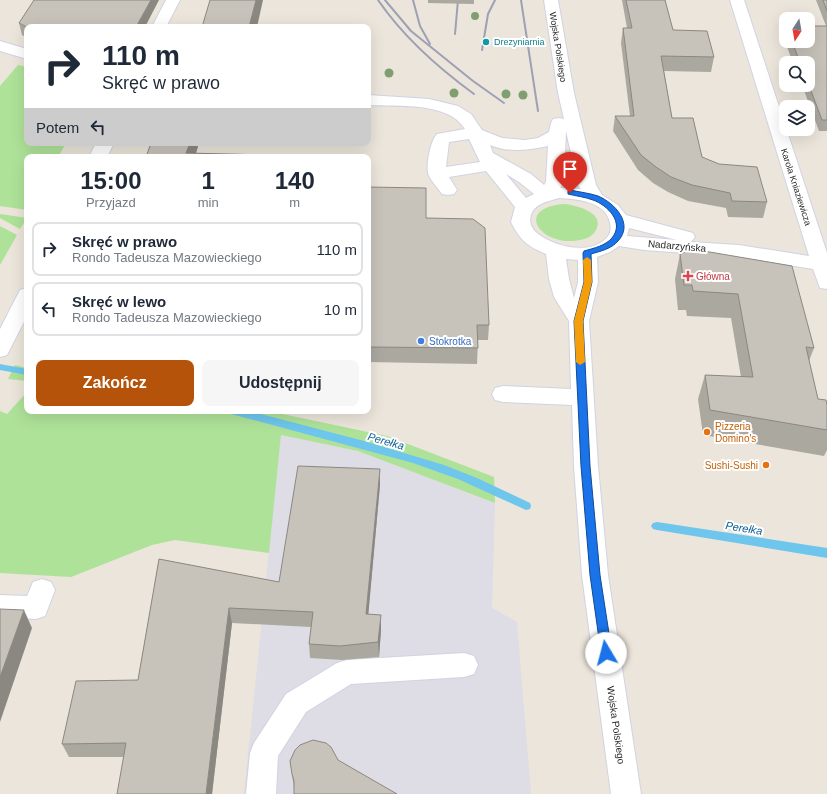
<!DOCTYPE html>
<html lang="pl">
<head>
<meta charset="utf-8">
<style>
	:root { --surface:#fff; --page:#f6f6f7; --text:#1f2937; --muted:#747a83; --line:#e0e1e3; --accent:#b45309 }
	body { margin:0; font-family:Arial,sans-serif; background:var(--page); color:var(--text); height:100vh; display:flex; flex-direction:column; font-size:15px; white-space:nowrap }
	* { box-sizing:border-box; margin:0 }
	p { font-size:13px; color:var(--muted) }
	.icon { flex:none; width:22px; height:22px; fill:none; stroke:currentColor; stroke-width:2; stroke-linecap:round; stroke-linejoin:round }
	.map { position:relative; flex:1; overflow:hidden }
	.details { position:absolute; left:24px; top:154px; width:347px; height:260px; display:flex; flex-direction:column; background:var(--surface); border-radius:8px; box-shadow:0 4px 16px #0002 }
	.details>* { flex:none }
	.hud { position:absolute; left:24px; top:24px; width:347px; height:122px; border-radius:8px; box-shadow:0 4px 16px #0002; background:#fff; color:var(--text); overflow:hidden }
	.needle { width:26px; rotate:191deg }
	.controls { position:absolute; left:779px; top:12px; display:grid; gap:8px }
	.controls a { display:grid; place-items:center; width:36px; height:36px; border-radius:8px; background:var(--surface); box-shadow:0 4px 16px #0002; font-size:20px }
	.pin { position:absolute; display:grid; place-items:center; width:34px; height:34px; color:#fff; margin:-41px -17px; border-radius:50% 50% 50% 0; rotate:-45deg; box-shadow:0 0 4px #0007 }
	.pin .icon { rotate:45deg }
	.me { position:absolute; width:44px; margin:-22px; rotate:352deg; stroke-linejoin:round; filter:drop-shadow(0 0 3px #0008) }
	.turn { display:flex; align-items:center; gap:14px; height:84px; padding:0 12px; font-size:18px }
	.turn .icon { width:52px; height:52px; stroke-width:2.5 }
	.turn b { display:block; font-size:28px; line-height:34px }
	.then { display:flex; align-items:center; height:38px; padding:0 12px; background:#0003; gap:8px; font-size:15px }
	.eta { display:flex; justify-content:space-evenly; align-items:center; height:68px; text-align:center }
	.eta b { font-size:24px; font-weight:700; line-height:28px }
	.cta { display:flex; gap:8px; margin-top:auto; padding:8px 12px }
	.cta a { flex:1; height:46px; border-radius:8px; background:var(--accent); color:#fff; font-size:16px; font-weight:700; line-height:46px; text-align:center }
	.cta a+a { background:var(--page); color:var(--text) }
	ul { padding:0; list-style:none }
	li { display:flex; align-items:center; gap:12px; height:54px; margin:0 8px 6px; padding:0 4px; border:2px solid var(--line); border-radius:8px }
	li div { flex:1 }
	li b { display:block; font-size:15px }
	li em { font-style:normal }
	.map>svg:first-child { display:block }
	.industrial { fill:#dedce4 }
	.green { fill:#aee298 }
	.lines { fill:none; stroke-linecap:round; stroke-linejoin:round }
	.stream { fill:#6ec6ed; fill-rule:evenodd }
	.minor-casing { stroke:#d0d3e2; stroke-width:2 }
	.minor { fill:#fff; fill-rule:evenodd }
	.rail { stroke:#9ea0b4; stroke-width:2 }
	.tree { fill:#7f9f71 }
	.wall { fill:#aba8a0 }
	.shaded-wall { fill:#8b8882 }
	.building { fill:#c7c3ba; stroke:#8b8882 }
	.route { fill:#1a73e8; stroke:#114b97 }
	.slow { fill:#f59e0b }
	.culture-dot { fill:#0f9aa8; stroke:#fff; stroke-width:1.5 }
	.health-dot { fill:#e0444e; stroke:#fff; stroke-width:1.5 }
	.shop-dot { fill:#3f7fe0; stroke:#fff; stroke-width:1.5 }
	.food-dot { fill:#e8710a; stroke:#fff; stroke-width:1.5 }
	.labels { text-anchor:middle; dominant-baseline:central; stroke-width:4; stroke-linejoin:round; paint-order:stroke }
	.far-culture-label { font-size:9px; fill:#0d838f; stroke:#fff; text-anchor:start }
	.far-street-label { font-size:9px; fill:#292929; stroke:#fff }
	.street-label { font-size:10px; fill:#292929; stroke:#fff }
	.health-label { font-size:10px; fill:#be3a42; stroke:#fff; text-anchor:start }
	.shop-label { font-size:10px; fill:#366cbe; stroke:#fff; text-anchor:start }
	.food-label { font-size:10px; fill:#c56008; stroke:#fff; text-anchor:start }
	.water-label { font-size:11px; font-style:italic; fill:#0e6398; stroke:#fff }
</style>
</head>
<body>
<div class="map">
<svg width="827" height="794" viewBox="0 0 827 794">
	<rect width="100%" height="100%" fill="#ebe5db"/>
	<polygon class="industrial" points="281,435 358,451 495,503 492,608 517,622 531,794 244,794"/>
	<g class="green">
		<polygon points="18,65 27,67 27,143 66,143 58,157 27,157 27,210 0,206 0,86"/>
		<path d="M566 204C578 206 605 213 596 230 593 235 589 238 584 239 543 251 510 207 566 204Z"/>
		<polygon points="0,214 27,218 20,229 0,218"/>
		<polygon points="0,226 17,235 0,265"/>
		<polygon points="15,365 27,368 27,381 8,379"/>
		<polygon points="27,392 27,411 268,411 387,436 494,477 495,503 358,451 281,435 269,553 175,540 152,545 71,577 0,573 0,411 7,414"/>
	</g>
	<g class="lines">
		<g class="stream">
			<polygon points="0,364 27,369 27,375 0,370"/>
			<polygon points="230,411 249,411 364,441 444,465 477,478 530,503 531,506 530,509 526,510 458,479 413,463 235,415 231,414"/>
			<polygon points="657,522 827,548 827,558 657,530 653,529 651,526 653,523"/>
		</g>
		<g class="minor-casing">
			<g id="minor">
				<polygon points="166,0 180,0 166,27 152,27"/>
				<path d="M544 0H558L574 93 596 185 602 195 618 205 626 215 693 233 695 237 691 242 739 245 809 256 730 0H744L827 253V289L820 288 813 269 739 257 644 250 619 246 610 252 597 257 598 282 589 321 598 466 608 575 641 794H611L582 575 574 466 572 405 503 402 495 400 492 394 495 388 503 386 571 389 569 321 554 297 549 279 546 254C527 246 520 240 511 222L515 207 486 171 449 177 457 190 454 194 448 195 442 194C438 188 432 182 429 176 425 168 430 141 437 134L465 129C448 101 397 107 368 105V95L429 99 458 106 471 114 482 130 502 138 525 140 538 138 549 132 551 123 553 119 559 118 564 119 558 93ZM566 131 578 185 581 189 560 188 564 182ZM469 139 480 162 446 167 449 142ZM490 145C508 153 530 150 548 146L546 182 544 185 531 174 493 153ZM506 174 519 182 534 194 526 198ZM559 198C576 199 606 201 610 223 611 227 611 231 609 235 593 257 554 247 537 233 526 224 529 210 541 204 547 201 553 200 559 198ZM629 228 677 240 627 236ZM566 259 578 260V282L574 298 569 279Z"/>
				<polygon points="0,41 27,49 27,59 0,51"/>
				<polygon points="96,143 114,143 107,157 89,157"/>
				<polygon points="27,288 27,316 7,355 0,357 0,329 20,290"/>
				<polygon points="42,579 51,582 55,590 45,616 36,619 0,617 0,595 27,596 33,582"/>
				<polygon points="464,653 474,656 478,665 474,674 464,677 351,684 306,712 278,756 276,794 246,794 250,753 254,743 286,694 337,663 347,660"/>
			</g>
		</g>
		<use href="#minor" class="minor"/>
		<g class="rail">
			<path d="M378 0C404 38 437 67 474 94"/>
			<polyline points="385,0 411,31 473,81 504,103"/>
			<polyline points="413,0 420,26 430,44"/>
			<polyline points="521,0 538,111"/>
			<polyline points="455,34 458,0"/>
			<polyline points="482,50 488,14 495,0"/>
		</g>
	</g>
	<g class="tree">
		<circle cx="475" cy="16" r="4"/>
		<circle cx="389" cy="73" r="4.5"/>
		<circle cx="454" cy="93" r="4.5"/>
		<circle cx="506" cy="94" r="4.5"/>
		<circle cx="523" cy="95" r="4.5"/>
	</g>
	<g class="wall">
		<polygon points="428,0 474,0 474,4 428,3"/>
		<polygon points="622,0 665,0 673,30 714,57 711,72 664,71 672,118 702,157 767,202 763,218 728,217 726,208 688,201 668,192 653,183 638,170 613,131 615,116 630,116 621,43 623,28 627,28"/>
		<polygon points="816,0 827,0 827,131 819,131 802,85 808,85 808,63 793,63 783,36 786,26 786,41 808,41 826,26"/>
		<polygon points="19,23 27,27 27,38 22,35"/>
		<polygon points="368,187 426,218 489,325 488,340 478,340 477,364 368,362"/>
		<polygon points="692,249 814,348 809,361 818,399 827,405 827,450 824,456 703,435 698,399 705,375 741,377 731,318 687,316 686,310 678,310 675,279 680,254"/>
		<polygon points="380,485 368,615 381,630 379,657 342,660 310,658 309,644 311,627 232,623 212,794 117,794 124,757 69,757 62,744 138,680 159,559 279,582"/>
		<polygon points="338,760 294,788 292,774"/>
	</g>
	<g class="shaded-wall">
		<polygon points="151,0 159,0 145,27 136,27"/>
		<polygon points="256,0 263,0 257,27 249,27"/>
		<polygon points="190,143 199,143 195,157 186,153"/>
		<polygon points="380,469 380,485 367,629 366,614"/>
		<polygon points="229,608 232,623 212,794 206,794"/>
		<polygon points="24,610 32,628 0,722 0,677"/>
		<polygon points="381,615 381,630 379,657 378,642"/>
	</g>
	<g class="building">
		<polygon points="34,0 151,0 136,27 27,27 19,23"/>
		<polygon points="210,0 256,0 249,27 202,27"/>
		<polygon points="626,0 665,0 673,30 707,31 714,57 661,56 672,118 693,118 702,157 719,164 757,167 767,202 732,201 730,193 692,185 671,177 656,167 641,155 615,116 634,116 623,28 632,28"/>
		<polygon points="823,0 827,0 827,11"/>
		<polygon points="808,26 827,26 827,120 822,120 808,83 808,63 800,63 792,41 808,41"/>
		<polygon points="151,143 190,143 186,153 310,156 310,157 146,157"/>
		<polygon points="368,187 426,188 426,218 473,219 485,228 489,325 477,325 478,348 368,347"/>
		<polygon points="692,249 792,266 814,348 806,347 818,399 826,400 827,405 827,430 710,410 705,375 753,377 738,294 693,291 692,285 684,285 680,254"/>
		<polygon points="298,466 380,469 366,614 381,615 378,642 340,646 309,644 313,612 229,608 206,794 117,794 126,743 62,744 76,681 138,680 159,559 279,582"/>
		<polygon points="0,609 24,610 0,677"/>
		<polygon points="313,740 326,743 331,747 338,760 397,794 294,794 294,781 292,774 290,761 295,750 300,745"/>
	</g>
	<path class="route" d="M570 190C579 192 589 193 598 196 615 203 634 224 618 241 611 249 601 251 591 254L592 282 583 321 590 466 600 575 612 653 610 657 606 658 602 657 601 653 590 575 581 466 574 321 584 282 583 253 584 251C594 248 605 246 612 238 625 222 607 205 593 200 585 197 576 196 568 194V191Z"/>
	<polygon class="slow" points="587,257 591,260 592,282 583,321 585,362 580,365 576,362 574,321 584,282 583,260"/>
	<circle class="culture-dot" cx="486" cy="42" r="4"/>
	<path class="health-dot" d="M686 270h4v4h4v4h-4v4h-4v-4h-4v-4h4z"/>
	<circle class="shop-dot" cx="421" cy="341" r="4"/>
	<g class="food-dot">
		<circle cx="707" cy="432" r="4"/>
		<circle cx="766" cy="465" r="4"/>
	</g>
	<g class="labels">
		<g class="far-culture-label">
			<text x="494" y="42">Drezyniarnia</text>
		</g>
		<g class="far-street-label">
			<text transform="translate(558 47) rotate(81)">Wojska Polskiego</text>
			<text transform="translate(796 187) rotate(72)">Karola Kniaziewicza</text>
		</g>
		<g class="street-label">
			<text transform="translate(677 246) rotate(5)">Nadarzyńska</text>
			<text transform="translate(616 725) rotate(82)">Wojska Polskiego</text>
		</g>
		<g class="health-label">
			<text x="696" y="276">Główna</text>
		</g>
		<g class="shop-label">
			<text x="429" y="341">Stokrotka</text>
		</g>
		<g class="food-label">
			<text x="715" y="426">Pizzeria<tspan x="715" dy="12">Domino's</tspan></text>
			<text x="758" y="465" text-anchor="end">Sushi-Sushi</text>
		</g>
		<g class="water-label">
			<text transform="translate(386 441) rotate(16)">Perełka</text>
			<text transform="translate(744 528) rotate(9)">Perełka</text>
		</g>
	</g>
</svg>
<div class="controls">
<a><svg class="needle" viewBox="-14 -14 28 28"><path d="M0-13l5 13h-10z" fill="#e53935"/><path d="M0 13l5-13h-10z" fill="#747a83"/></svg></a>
<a><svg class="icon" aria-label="search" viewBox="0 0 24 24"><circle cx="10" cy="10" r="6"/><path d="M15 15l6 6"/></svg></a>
<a><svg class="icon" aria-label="layers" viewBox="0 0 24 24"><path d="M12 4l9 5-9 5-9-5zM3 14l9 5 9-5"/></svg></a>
</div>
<div class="pin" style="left:570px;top:193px;background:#d93025"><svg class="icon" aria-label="arrive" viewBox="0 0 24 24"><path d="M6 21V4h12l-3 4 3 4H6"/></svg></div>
<svg class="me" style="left:606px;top:653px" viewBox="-20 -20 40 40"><circle r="19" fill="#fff"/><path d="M0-13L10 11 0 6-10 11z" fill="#1a73e8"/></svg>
<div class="hud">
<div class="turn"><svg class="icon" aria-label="right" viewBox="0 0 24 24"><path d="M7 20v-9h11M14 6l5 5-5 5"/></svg><div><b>110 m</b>Skręć w prawo</div></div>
<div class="then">Potem<svg class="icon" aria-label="left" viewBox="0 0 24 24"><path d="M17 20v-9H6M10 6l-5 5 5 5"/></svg></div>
</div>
<section class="details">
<div class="eta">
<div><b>15:00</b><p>Przyjazd</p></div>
<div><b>1</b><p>min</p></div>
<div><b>140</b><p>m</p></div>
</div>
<ul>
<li><svg class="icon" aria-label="right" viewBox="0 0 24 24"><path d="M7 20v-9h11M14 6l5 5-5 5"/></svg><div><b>Skręć w prawo</b><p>Rondo Tadeusza Mazowieckiego</p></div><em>110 m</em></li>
<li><svg class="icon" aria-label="left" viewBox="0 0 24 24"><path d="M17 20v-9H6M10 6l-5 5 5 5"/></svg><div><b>Skręć w lewo</b><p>Rondo Tadeusza Mazowieckiego</p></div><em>10 m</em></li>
</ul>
<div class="cta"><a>Zakończ</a><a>Udostępnij</a></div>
</section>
</div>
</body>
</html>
